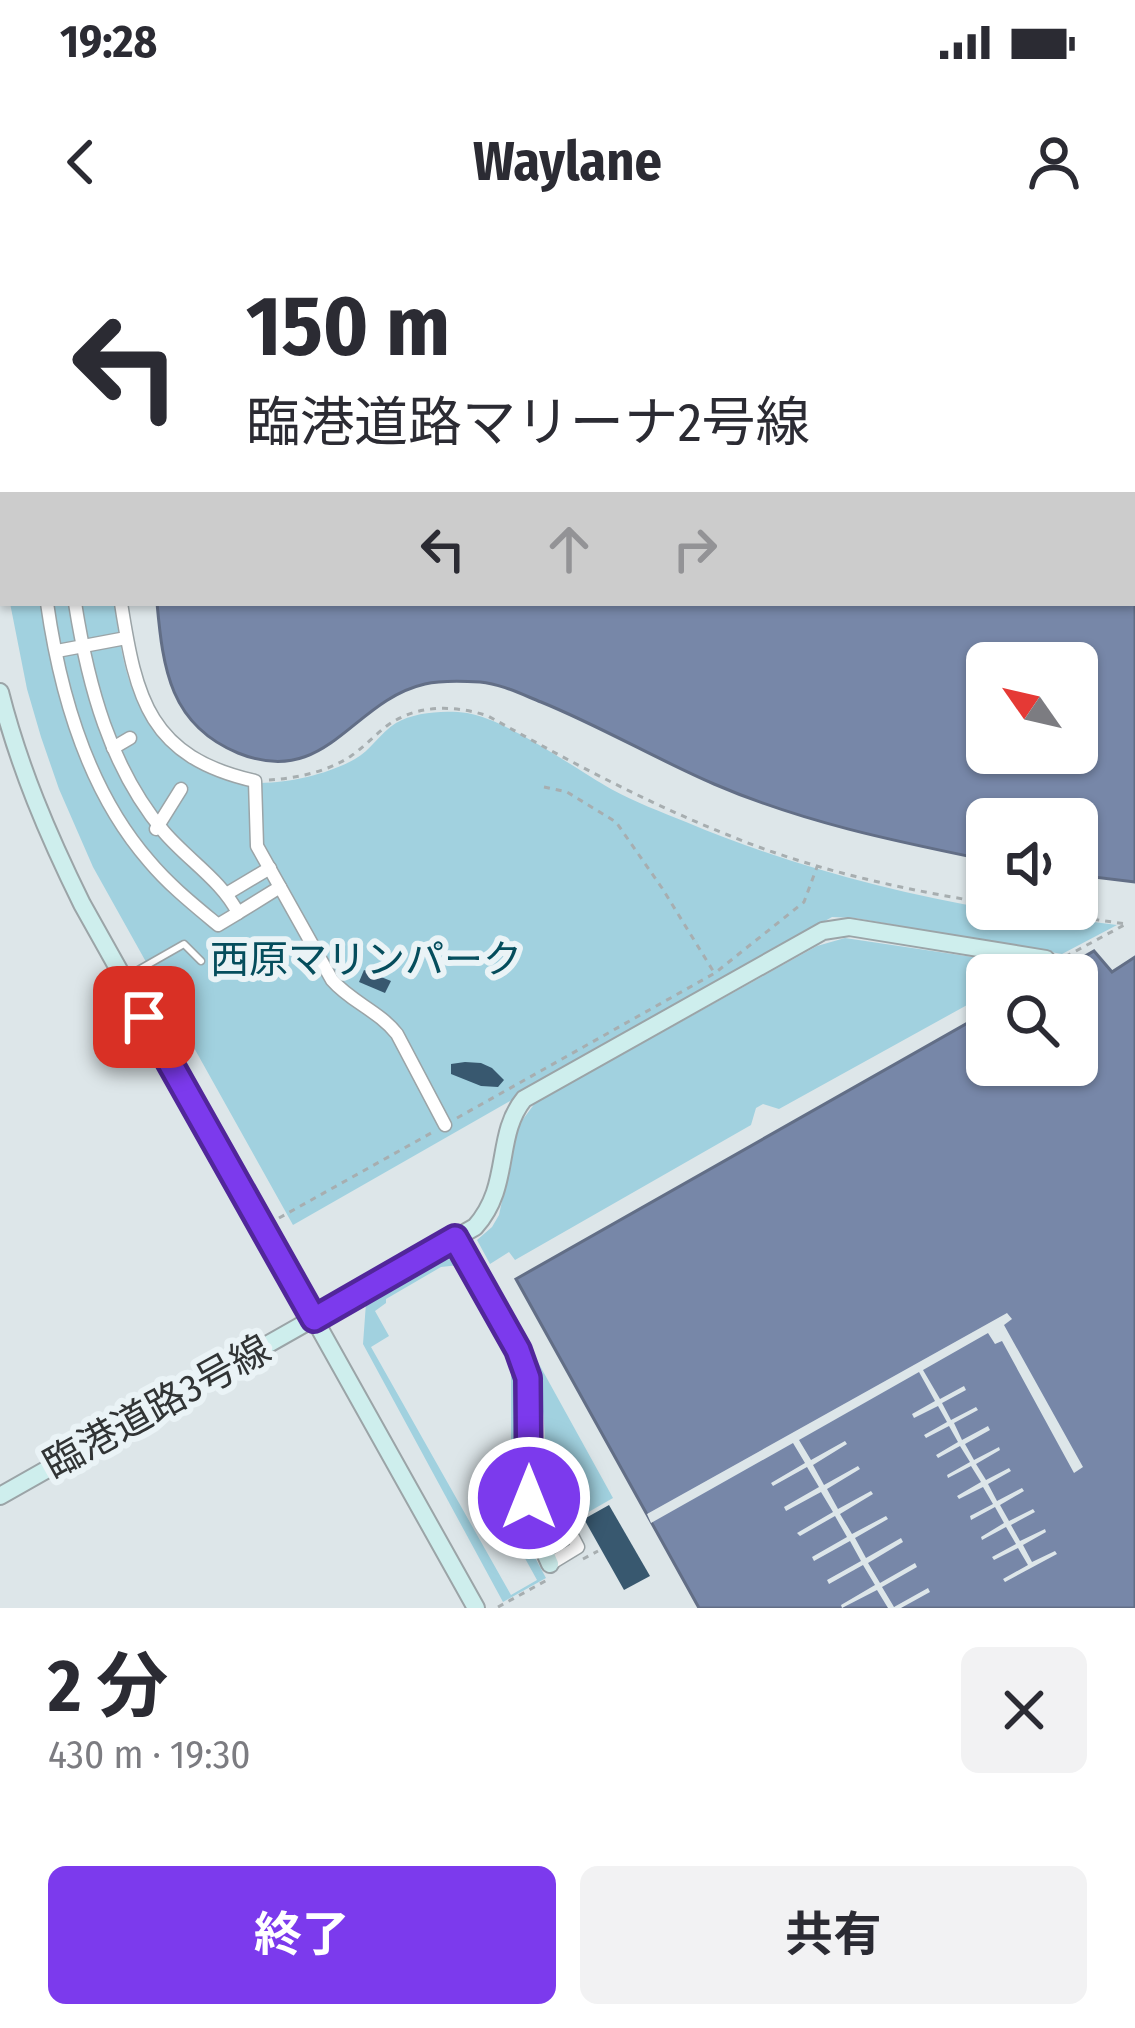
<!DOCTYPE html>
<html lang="ja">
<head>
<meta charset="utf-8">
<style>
	:root { --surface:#fff; --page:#f2f2f3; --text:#2b2b33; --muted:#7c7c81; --accent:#7c3aed }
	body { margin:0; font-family:"Fira Sans Condensed","Noto Sans JP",sans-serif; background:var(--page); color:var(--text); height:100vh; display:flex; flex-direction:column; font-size:45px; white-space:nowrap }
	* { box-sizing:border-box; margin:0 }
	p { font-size:39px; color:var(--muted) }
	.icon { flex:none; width:66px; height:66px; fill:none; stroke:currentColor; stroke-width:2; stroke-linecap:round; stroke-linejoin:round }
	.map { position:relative; height:1368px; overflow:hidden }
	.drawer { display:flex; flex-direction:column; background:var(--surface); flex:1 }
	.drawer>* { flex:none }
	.guide { position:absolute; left:0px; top:0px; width:1137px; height:366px; box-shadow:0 3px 9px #0004; background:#fff; color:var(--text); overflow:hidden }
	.needle { width:78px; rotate:304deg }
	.fabs { position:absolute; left:966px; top:402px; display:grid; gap:24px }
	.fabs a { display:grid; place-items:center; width:132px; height:132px; border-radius:18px; background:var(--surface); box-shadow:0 3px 9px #0004; font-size:60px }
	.pin { position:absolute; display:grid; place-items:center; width:102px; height:102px; color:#fff; margin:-51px; border-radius:24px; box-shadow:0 6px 18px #0006 }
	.me { position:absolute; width:132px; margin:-66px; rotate:0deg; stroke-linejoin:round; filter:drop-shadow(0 0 9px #0008) }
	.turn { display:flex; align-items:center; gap:42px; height:252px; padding:0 48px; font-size:54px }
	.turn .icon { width:156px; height:156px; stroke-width:2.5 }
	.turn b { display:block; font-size:84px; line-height:102px }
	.lanes { display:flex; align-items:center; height:114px; padding:0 48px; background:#0003; justify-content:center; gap:60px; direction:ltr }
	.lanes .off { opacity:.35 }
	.round { display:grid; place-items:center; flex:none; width:126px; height:126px; border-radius:18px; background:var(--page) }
	.head { display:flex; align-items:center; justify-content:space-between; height:204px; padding:0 48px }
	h1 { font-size:72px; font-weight:700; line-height:90px }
	.action { display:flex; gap:24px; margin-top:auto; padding:24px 48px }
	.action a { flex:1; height:138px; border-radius:18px; background:var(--accent); color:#fff; font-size:48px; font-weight:700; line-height:138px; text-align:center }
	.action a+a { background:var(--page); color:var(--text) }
	.status { display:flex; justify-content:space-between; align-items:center; height:84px; padding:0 60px; background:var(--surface); direction:ltr }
	.status svg { height:33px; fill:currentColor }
	header { display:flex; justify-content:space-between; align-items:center; height:156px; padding:0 48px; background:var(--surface); font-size:54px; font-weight:700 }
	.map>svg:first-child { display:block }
	.green { fill:#a1d1df }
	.water { fill:#7787a8; stroke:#626e86; stroke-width:3; fill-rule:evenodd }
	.pier { fill:#dde6e9 }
	.building { fill:#38586f }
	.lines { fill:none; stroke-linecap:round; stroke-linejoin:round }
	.lane-casing { stroke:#9ba4a7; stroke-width:9 }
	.street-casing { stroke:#9ba4a7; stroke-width:15 }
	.secondary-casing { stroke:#9ba4a7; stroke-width:20 }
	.path { stroke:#a7aeb0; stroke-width:3; stroke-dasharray:6 6; stroke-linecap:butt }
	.lane { stroke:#fff; stroke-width:6 }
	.street { stroke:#fff; stroke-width:12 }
	.secondary { stroke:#ceeeed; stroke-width:16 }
	.route-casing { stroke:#51269a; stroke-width:30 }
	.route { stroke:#7c3aed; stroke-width:21 }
	.labels { text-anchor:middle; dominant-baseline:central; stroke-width:12; stroke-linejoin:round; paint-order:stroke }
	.park-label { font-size:39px; fill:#054d5c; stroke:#eaf3f6 }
	.street-label { font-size:39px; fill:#313435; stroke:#eaf3f6 }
</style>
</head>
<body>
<div class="status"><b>19:28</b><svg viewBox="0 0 49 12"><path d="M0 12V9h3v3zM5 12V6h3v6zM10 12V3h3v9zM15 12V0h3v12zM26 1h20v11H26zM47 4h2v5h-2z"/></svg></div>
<header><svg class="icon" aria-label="back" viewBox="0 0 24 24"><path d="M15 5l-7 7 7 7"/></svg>Waylane<svg class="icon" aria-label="person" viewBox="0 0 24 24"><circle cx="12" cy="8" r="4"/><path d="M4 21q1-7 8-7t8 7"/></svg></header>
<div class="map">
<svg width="1135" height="1368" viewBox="0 0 1135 1368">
	<rect width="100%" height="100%" fill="#dde6e9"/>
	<g class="green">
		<path d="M10 363H114C124 429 128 471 184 514 197 523 208 532 223 537 258 551 322 538 355 519 370 511 380 493 396 483 415 472 445 470 467 473 506 479 574 528 611 549 635 562 661 572 686 582 783 623 890 652 991 669 1032 676 1075 679 1117 685L1062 714 855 678 832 677 293 985 93 627 59 549 41 497 27 449Z"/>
		<polygon points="845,698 1019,724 1031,729 1021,735 987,735 987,754 779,869 763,864 756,868 751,885 515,1020 509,1012 490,1024 477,1000 492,987 499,975 518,886 535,863 817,706"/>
		<path d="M450 1019 459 1025 441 1027 386 1059V1063L375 1071 389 1096 371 1107 511 1355 537 1340 511 1293V1257H517C520 1288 531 1311 546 1338L503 1362 363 1104 366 1063 441 1021Z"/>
		<path d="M534 1115 613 1258 578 1278 565 1256 545 1240C546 1197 544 1157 534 1115Z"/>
		<polygon points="511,1121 519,1151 517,1238 511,1238"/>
		<polygon points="543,1264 549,1268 558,1286 551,1290 556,1299 563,1296 566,1305 559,1313 552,1311 541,1292 539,1266"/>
	</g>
	<g class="water">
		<path d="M148 0H1135V642L1077 635V579H987V620C894 601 802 582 714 544 656 519 600 486 541 462 521 454 501 444 480 442 463 441 442 440 425 444 351 461 327 549 238 513 170 485 163 429 157 363H1134V3H147ZM987 423H1077V513H987Z"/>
		<polygon points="1094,711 1112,732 1135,717 1135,1368 699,1368 516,1039 987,772 987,825 1077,825 1077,735 1052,735"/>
	</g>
	<polygon class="pier" points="1007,1073 1012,1079 1004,1085 1083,1227 1074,1233 1002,1101 995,1104 988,1093 923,1130 940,1159 964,1146 966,1150 942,1163 951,1180 976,1167 978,1170 954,1183 962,1200 988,1186 990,1190 965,1204 974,1220 999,1207 1000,1210 976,1224 986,1240 1009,1228 1011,1231 988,1244 997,1261 1022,1248 1024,1251 1000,1265 1009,1281 1033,1269 1035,1272 1011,1285 1020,1301 1045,1289 1046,1292 1023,1305 1032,1322 1055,1311 1057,1314 1005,1342 1003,1339 1028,1325 1018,1308 994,1320 992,1317 1016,1304 1006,1287 982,1300 981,1297 1004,1283 995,1267 971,1280 970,1276 993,1264 983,1247 959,1259 957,1256 981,1242 971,1226 948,1238 947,1235 970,1222 960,1206 938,1218 936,1215 958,1202 949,1186 926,1198 924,1195 947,1182 938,1166 914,1178 912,1174 935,1161 919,1132 799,1200 811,1220 845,1201 847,1204 813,1225 824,1245 858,1226 860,1229 827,1249 838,1269 871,1251 873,1254 840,1274 852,1294 886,1276 888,1279 855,1298 866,1318 901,1298 903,1302 868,1323 880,1343 915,1323 917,1327 882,1347 894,1367 928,1348 930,1352 901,1368 888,1368 877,1350 842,1368 841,1365 875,1345 863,1325 829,1344 827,1340 861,1321 850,1301 814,1321 812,1317 847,1297 835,1276 800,1296 797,1293 833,1272 821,1252 786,1271 784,1267 819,1247 807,1227 773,1246 771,1243 805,1223 793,1203 651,1283 647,1274"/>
	<g class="building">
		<polygon points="364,730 391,741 385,753 359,742"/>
		<polygon points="465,822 481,823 492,828 504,840 498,847 481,846 451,834 451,824"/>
		<polygon points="609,1265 650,1336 624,1350 584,1279"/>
	</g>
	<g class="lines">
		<g class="lane-casing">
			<polyline id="lane" points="126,737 184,704 201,721"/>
		</g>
		<g class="street-casing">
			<g id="street">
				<polyline points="34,0 42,3"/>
				<polyline points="66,3 67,0"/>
				<polyline points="112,3 113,0"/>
				<polyline points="0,139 3,140"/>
				<path d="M47 363C60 454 88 551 149 621 169 645 194 665 218 685L238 673C222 641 188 620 164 592 110 528 88 445 75 363"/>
				<path d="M121 363C136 459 149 517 255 541L257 606 280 647 238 673"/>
				<polyline points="57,411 126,398"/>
				<polyline points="113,508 130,498"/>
				<polyline points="156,589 181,549"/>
				<path d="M280 647 332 740C351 762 379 771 397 794L445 885"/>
				<polyline points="228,653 270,628"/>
				<polyline points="529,1258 547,1257 554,1261 578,1307 550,1324"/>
			</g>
		</g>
		<g class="secondary-casing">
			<g id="secondary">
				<path d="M0 452C19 527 48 595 82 664L476 1368"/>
				<polyline points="455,998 524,1123 530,1152 528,1246 531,1281 550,1324"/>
				<path d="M0 1256 475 987C512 946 494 896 524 859L823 691 849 687 1046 719"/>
			</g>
		</g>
		<g class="path">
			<path d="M269 540C297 538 327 532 351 516 364 507 375 495 388 485 418 464 455 465 488 476 567 520 645 562 728 595 810 629 900 649 987 663"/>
			<polyline points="544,547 567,552 616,582 662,648 715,734"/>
			<polyline points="1022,669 1126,684 1061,719"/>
			<polyline points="457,878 715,733 804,662 817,627"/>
			<polyline points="279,978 433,892"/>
			<polyline points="583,1319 598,1311"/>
			<polyline points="498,1367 549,1339"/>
		</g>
		<use href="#lane" class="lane"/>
		<use href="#street" class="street"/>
		<use href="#secondary" class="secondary"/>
	</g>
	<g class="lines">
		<g class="route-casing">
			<polyline id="route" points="144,777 314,1079 455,998 518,1110 528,1138 529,1258"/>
		</g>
		<use href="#route" class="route"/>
	</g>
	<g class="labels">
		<g class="park-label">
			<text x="366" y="720">西原マリンパーク</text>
		</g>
		<g class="street-label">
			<text transform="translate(157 1167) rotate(-29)">臨港道路3号線</text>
		</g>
	</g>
</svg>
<div class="fabs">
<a><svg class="needle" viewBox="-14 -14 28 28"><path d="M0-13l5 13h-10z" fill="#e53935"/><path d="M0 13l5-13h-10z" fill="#7c7c81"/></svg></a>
<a><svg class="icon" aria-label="sound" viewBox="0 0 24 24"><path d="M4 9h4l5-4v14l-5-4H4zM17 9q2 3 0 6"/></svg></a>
<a><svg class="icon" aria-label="search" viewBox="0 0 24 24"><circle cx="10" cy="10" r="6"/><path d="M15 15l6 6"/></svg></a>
</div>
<div class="pin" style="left:144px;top:777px;background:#d93025"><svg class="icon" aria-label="arrive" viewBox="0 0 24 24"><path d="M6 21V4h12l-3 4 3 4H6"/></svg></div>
<svg class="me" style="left:529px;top:1258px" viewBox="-20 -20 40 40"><circle r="17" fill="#7c3aed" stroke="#fff" stroke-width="3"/><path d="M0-11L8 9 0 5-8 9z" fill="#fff"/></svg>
<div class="guide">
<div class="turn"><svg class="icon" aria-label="left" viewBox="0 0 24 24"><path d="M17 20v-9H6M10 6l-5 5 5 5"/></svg><div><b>150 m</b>臨港道路マリーナ2号線</div></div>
<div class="lanes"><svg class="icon" aria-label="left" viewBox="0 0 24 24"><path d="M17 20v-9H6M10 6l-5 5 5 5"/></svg><svg class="icon off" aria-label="ahead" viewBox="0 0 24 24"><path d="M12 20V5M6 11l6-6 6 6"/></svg><svg class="icon off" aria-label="right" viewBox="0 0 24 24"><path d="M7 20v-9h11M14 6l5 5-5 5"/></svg></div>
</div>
</div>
<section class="drawer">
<div class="head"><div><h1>2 分</h1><p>430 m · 19:30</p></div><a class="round"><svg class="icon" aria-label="close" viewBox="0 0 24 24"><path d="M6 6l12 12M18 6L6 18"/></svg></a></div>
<div class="action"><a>終了</a><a>共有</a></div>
</section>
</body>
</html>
